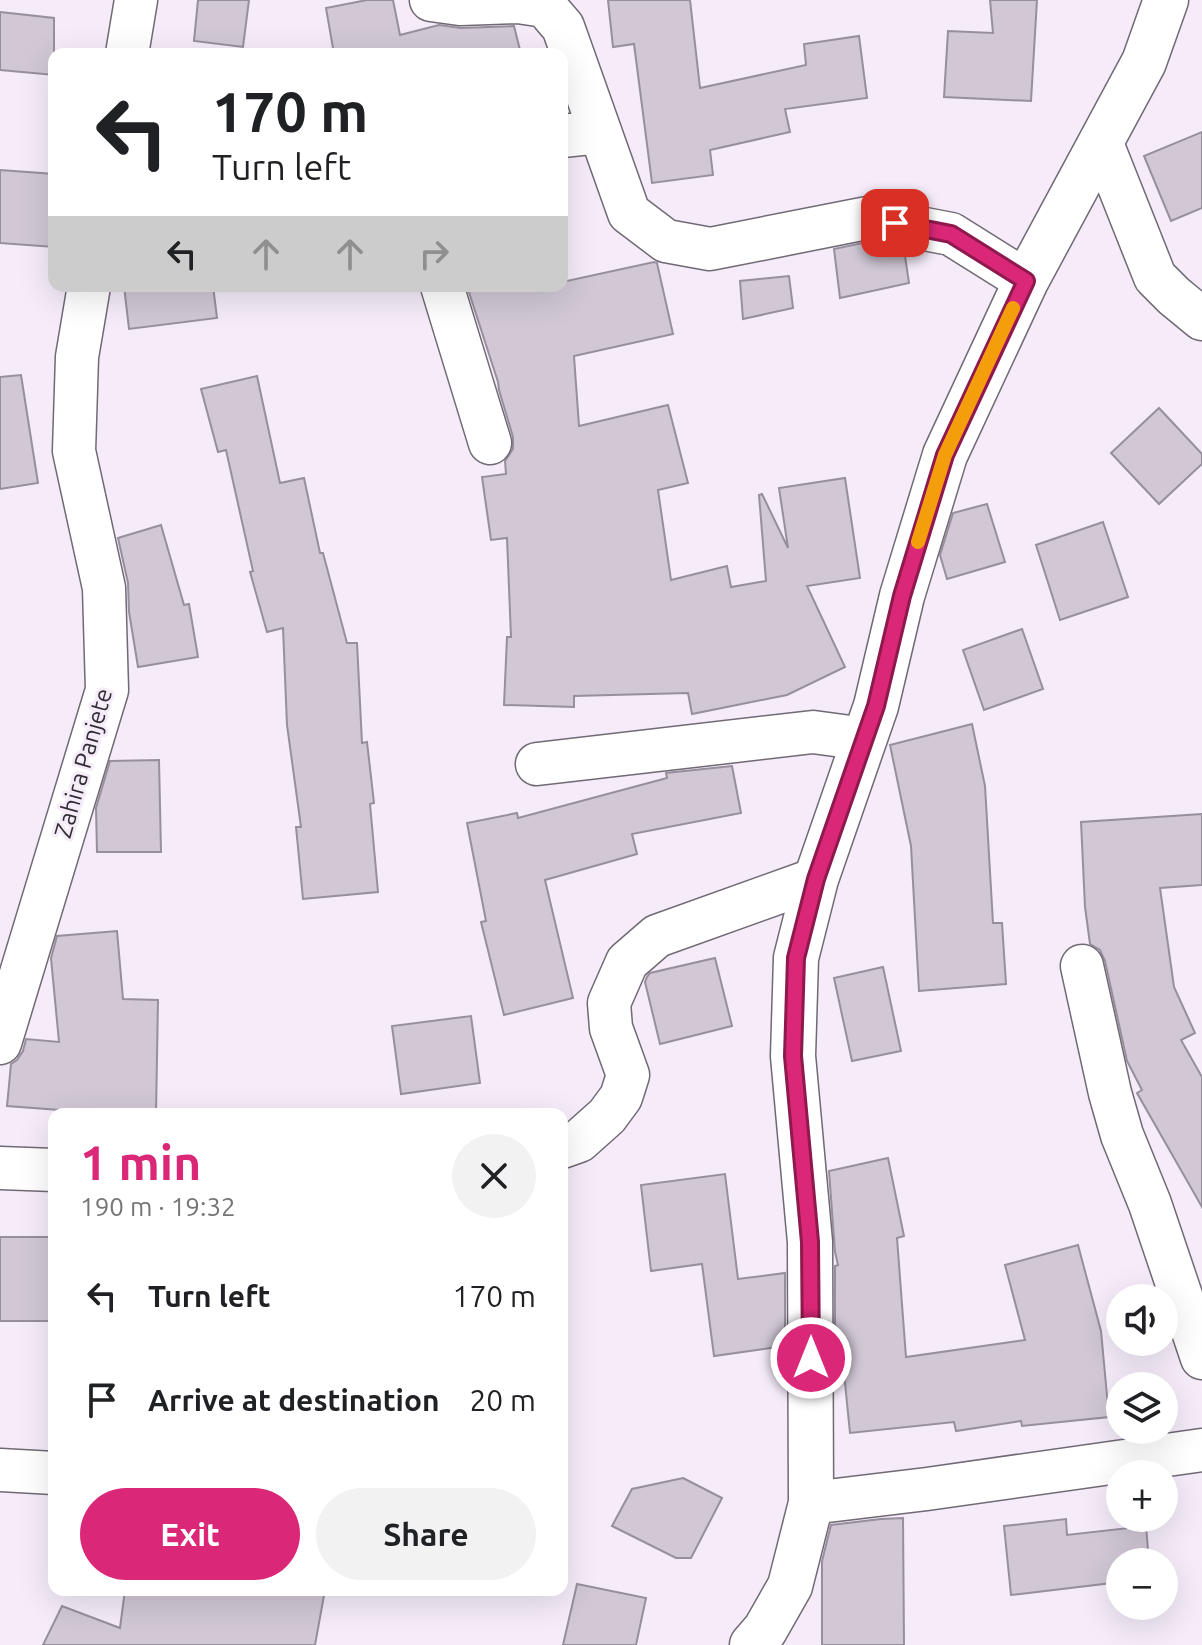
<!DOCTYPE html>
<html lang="en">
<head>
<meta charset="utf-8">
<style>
	:root { --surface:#fff; --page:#f2f2f2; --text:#202124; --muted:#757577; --accent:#db2777 }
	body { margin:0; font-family:Ubuntu,sans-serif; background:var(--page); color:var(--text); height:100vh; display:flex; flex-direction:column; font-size:30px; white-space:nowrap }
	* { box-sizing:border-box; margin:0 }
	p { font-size:26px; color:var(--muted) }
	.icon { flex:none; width:44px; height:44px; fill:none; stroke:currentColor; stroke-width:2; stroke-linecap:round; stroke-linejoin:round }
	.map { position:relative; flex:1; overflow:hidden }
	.drawer { position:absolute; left:48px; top:1108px; width:520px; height:488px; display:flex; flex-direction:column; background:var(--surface); border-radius:16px; box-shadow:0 8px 32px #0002 }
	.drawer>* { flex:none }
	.guide { position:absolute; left:48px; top:48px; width:520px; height:244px; border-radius:16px; box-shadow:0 8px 32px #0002; background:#fff; color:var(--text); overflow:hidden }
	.tools { position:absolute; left:1106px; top:1284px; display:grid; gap:16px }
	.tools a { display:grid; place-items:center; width:72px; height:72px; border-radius:50%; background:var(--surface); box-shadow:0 8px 32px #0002; font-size:40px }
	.pin { position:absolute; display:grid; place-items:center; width:68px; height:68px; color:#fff; margin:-34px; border-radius:16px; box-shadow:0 4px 12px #0006 }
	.me { position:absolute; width:88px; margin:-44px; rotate:0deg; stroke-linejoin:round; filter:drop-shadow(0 0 6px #0008) }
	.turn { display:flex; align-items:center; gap:28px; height:168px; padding:0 32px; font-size:36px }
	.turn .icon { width:104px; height:104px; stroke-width:2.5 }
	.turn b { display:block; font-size:56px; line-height:68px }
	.lanes { display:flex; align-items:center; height:76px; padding:0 32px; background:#0003; justify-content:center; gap:40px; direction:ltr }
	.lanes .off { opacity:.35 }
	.round { display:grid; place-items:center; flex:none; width:84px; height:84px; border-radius:42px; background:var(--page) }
	.head { display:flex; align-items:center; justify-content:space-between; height:136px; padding:0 32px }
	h1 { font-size:48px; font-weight:700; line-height:60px; color:var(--accent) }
	.button { display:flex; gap:16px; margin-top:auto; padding:16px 32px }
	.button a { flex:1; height:92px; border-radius:48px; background:var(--accent); color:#fff; font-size:32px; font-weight:700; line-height:92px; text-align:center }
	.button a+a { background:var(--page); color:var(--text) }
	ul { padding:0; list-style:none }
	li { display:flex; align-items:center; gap:24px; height:104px; padding:0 32px }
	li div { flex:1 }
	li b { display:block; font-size:30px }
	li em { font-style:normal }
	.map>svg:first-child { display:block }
	.building { fill:#d1c7d5; stroke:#988f9c; stroke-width:2 }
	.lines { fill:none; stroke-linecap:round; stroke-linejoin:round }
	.street-casing { stroke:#716974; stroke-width:45 }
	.secondary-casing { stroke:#716974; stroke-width:47 }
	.street { stroke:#fff; stroke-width:42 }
	.secondary { stroke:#fff; stroke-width:44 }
	.route-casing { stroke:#8e194d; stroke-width:20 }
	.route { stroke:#db2777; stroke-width:14 }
	.slow { stroke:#f59e0b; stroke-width:14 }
	.labels { text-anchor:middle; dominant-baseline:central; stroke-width:6; stroke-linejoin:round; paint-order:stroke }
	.street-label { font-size:24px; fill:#312e33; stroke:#f5ebf9 }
</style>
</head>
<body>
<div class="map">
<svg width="1202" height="1645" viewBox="0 0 1202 1645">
	<rect width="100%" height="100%" fill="#f5ebf9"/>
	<g class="building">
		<polygon points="198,0 249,0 243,47 194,41"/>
		<polygon points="367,0 393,0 400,35 439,25 461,28 514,26 521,54 334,54 326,8"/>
		<polygon points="608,0 690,0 700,88 806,65 804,44 859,36 867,98 785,109 790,132 710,150 713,175 652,183 634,44 613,47"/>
		<polygon points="990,0 1037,0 1031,101 944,97 948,31 993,33"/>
		<polygon points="0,12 54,18 54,75 0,70"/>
		<polygon points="1202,132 1202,208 1171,221 1144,156"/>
		<polygon points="0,170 54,174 54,247 0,243"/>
		<polygon points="867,242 904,249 909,283 840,298 834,249"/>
		<polygon points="654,262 657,263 673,334 574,356 579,426 668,405 688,483 658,490 671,580 727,566 731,587 766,581 759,495 762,494 788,548 779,488 845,478 860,578 807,586 845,667 787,695 692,714 688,693 574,696 574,707 504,705 507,637 511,637 507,538 491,540 482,477 506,474 505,461 513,449 513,437 499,390 498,382 467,286 562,286 562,282"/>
		<polygon points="789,276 793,308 743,319 740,281"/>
		<polygon points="124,286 213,286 217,318 129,329"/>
		<polygon points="21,375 38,483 0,489 0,377"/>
		<polygon points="257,376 280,483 304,478 320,553 323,553 347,643 357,643 362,743 367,742 374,803 370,804 378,892 303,899 296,827 301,827 287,725 283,628 267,632 250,572 253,571 226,450 218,452 201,389"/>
		<polygon points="1159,408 1202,454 1202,464 1159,504 1111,453"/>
		<polygon points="987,504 1005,562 947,579 940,555 953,513"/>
		<polygon points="1103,522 1128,597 1060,620 1036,545"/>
		<polygon points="161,525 184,605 189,604 198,657 138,667 129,612 128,583 118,538"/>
		<polygon points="1022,629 1043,689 984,710 963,650"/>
		<polygon points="972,724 985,786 993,923 1002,923 1006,984 919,991 911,846 890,745"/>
		<polygon points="159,760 161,852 97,852 96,808 110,761"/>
		<polygon points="732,766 741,813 632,834 637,854 545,880 573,998 504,1015 481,922 486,921 467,823 517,813 518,818 667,778 666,773"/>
		<polygon points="1202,814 1202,885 1160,888 1174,987 1195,1033 1181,1040 1202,1077 1202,1207 1137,1093 1142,1090 1127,1061 1105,961 1100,950 1090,944 1085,907 1081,822"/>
		<polygon points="117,931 123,999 158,1000 156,1114 113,1114 7,1106 11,1064 17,1060 23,1051 26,1039 59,1042 51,958 57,936"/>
		<polygon points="715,958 732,1026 660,1044 645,982 647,977 650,973"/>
		<polygon points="883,967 901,1051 852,1061 834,978"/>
		<polygon points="471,1016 480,1083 401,1094 392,1026"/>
		<polygon points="888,1158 904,1236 897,1238 906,1357 1025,1340 1005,1265 1078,1245 1101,1331 1109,1417 1022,1426 1021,1421 956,1431 954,1422 850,1433 842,1353 835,1353 835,1266 838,1265 835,1252 829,1171"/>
		<polygon points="725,1174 738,1279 785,1273 785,1346 714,1356 702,1264 651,1271 641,1185"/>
		<rect x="0" y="1237" width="54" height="84"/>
		<polygon points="683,1478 722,1498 691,1558 676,1558 612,1526 632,1489"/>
		<polygon points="903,1518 904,1645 822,1645 822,1561 831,1525 881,1519"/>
		<polygon points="1066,1519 1067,1535 1146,1526 1149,1562 1120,1562 1120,1582 1011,1595 1004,1526"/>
		<polygon points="577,1584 646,1598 636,1645 563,1645"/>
		<polygon points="125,1590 325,1590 315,1645 43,1645 62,1606 120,1628"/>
	</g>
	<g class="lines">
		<g class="street-casing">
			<g id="street">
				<polyline points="431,0 460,4 518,2 545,6 563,27 629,213 666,241 710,249 867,218 951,234 1026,281"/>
				<polyline points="127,54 136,0"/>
				<polyline points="562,136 600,132"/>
				<polyline points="1101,141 1155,277 1174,296 1202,319"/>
				<polyline points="442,286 490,443"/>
				<polyline points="537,764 813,732 865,739"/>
				<polyline points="1082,966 1110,1093 1122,1135 1150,1204 1202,1358"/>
				<polyline points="0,1043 107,690 104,588 74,451 77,357 89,286"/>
				<polyline points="562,1147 579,1141 607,1116 621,1097 628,1075 611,1028 609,1003 627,962 657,936 816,879"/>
				<polyline points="0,1168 54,1170"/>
				<polyline points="0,1470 54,1473"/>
				<polyline points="811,1503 927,1489 1202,1450"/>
			</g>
		</g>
		<g class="secondary-casing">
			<polyline id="secondary" points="752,1645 765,1630 790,1586 811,1503 810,1242 793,1056 796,958 816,879 876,706 902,596 945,455 1026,281 1144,62 1166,0"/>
		</g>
		<use href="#street" class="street"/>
		<use href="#secondary" class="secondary"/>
	</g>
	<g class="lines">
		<g class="route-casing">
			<polyline id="route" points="811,1358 810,1242 793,1056 796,958 816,879 876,706 902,596 945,455 1026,281 951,234 895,223"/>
		</g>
		<use href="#route" class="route"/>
		<polyline class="slow" points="918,542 945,455 1013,308"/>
	</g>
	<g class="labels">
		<g class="street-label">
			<text transform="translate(83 763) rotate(-74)">Zahira Panjete</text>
		</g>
	</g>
</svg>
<div class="tools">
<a><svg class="icon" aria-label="sound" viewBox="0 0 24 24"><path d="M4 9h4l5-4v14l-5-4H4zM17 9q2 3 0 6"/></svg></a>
<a><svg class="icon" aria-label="layers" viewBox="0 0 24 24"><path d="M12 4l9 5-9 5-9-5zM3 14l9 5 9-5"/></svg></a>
<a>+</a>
<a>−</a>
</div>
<div class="pin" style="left:895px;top:223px;background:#d93025"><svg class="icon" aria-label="arrive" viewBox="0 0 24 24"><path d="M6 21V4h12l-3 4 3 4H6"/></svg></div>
<svg class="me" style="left:811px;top:1358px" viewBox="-20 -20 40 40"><circle r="17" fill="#db2777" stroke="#fff" stroke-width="3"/><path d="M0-11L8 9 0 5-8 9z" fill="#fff"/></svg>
<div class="guide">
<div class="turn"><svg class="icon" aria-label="left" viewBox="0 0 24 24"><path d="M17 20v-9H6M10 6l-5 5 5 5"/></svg><div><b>170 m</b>Turn left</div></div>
<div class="lanes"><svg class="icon" aria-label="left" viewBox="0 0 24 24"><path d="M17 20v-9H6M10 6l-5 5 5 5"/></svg><svg class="icon off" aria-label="ahead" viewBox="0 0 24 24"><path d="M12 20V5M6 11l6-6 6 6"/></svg><svg class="icon off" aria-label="ahead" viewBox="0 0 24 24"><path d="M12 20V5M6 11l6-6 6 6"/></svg><svg class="icon off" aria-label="right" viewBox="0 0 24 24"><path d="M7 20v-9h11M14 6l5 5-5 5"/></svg></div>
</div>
<section class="drawer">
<div class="head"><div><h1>1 min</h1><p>190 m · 19:32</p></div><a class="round"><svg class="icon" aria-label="close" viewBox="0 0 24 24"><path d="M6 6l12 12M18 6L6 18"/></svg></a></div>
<ul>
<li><svg class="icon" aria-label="left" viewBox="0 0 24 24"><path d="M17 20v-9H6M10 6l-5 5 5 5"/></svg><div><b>Turn left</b></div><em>170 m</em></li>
<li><svg class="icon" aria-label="arrive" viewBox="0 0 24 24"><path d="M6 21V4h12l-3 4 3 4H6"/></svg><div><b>Arrive at destination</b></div><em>20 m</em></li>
</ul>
<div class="button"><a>Exit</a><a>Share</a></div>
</section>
</div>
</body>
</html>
